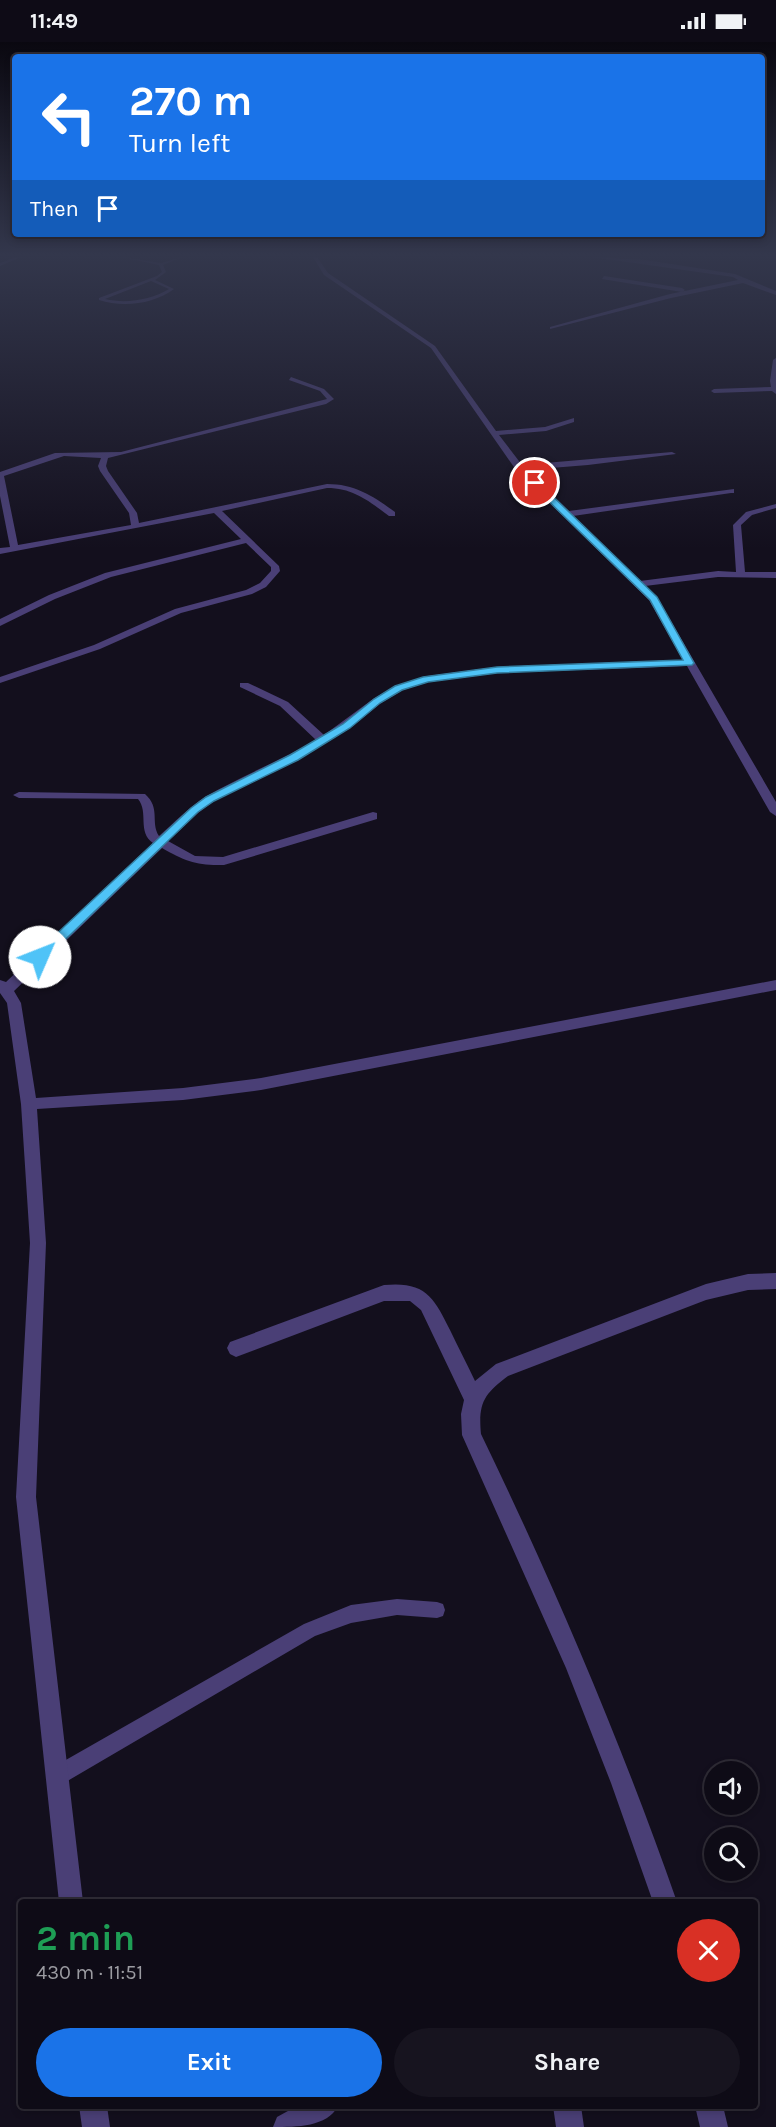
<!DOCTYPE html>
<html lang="en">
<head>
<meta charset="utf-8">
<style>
	:root { --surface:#0e0b16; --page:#17141f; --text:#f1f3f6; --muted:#9b9ba1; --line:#2e2b35; --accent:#1a73e8 }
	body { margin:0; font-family:Karla,sans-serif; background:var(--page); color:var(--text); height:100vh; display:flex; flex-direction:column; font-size:22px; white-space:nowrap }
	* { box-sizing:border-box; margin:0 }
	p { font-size:20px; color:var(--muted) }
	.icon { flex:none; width:33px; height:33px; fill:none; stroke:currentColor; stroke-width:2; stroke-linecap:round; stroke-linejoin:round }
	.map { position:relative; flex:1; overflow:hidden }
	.panel { position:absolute; left:18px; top:1857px; width:740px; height:210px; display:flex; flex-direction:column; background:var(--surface); border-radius:6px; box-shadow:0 3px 9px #0003,0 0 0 2px var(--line) }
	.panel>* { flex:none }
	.hud { position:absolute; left:12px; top:12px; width:753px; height:183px; border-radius:6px; box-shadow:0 3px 9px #0003,0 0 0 2px var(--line); background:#1a73e8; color:#fff; overflow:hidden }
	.buttons { position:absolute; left:704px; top:1719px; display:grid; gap:12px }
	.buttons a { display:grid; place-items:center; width:54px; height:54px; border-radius:50%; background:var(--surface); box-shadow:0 3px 9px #0003,0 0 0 2px var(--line); font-size:30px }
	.pin { position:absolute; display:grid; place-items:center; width:51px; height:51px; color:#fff; margin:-26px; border:3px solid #fff; border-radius:50%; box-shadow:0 2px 6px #0007 }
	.me { position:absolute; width:66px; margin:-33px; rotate:46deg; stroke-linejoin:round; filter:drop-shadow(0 0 4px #0008) }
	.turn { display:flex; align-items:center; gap:21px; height:126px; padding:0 18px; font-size:27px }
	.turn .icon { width:78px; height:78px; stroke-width:2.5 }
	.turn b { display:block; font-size:42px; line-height:51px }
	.then { display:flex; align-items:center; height:57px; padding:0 18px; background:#0003; gap:12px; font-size:22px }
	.round { display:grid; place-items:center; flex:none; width:63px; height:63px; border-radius:32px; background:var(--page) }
	.summary { display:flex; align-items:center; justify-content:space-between; height:102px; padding:0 18px }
	h1 { font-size:36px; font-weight:700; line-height:45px; color:#1e9e55 }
	.cta { display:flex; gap:12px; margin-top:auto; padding:12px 18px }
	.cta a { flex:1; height:69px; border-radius:36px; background:var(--accent); color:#fff; font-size:24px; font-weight:700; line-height:69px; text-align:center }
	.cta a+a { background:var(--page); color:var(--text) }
	.status { display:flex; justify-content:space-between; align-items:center; height:42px; padding:0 30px; background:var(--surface); direction:ltr }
	.status svg { height:16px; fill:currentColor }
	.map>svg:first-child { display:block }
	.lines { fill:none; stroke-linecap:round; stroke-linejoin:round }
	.service { fill:#4a3f76; fill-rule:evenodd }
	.minor { fill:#4a3f76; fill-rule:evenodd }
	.route { fill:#4fc3f7; stroke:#337fa1; stroke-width:1.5 }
</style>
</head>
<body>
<div class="status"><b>11:49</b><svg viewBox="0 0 49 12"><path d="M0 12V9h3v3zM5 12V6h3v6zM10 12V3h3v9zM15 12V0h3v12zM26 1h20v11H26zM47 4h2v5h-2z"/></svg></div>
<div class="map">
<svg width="776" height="2085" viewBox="0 0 776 2085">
	<rect width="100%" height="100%" fill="#130f1d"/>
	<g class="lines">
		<g class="service">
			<polygon points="16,215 21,215 0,224 0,221"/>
			<path d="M121 215 161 221 182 215 163 223 166 230 155 238 174 247C154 262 123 266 99 258V256L157 234 162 230 159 223ZM151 239 169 247C151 258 126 262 105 257Z"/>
			<polygon points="397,1557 437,1560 443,1562 445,1568 443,1574 437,1576 397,1573 351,1581 315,1594 64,1741 57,1743 50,1741 48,1734 50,1727 304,1582 351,1563"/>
		</g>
		<g class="minor">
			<path d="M313 215H317L328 231 435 304 496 389 545 385 574 376V380L546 389 499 393 522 423 672 410 676 412 588 423 526 428 569 469 734 447V451H731L573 474 640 539 718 529 736 530 733 483 746 470 776 462V466L752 473 741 483 745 530H776V536L718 535 645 544 658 557 776 760V774L770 770 687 624 497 631 428 640 403 648 381 661 350 686 298 718 214 759 198 771 168 799 195 814 223 815 373 770 377 771V777L224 823C197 824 185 819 162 806L14 949 21 961 36 1056 183 1046 261 1036 776 938V948L261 1048 183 1058 37 1067 46 1201 36 1455 83 1860H59L16 1455 30 1201 21 1062 7 961 0 951V938L6 940 153 801C137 790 149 770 138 757L19 756 13 753 19 750 145 752C161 766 150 780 159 794 174 781 188 766 205 755 241 734 280 719 316 698L280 664 240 645V641H248L288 660 324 693 373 657 395 644 427 634 497 625 683 618 649 558 516 428 431 306 324 233Z"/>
			<polygon points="592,215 646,218 735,232 776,249 776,253 743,241 671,256 550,287 550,285 670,252 738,238 733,235"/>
			<polygon points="604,234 682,246 685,248 682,250 602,237"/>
			<polygon points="776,316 776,352 772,349 714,351 711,349 714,347 771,345 770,339 773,318"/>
			<path d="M291 335 324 347 334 357 326 362 108 416 106 424 108 429 137 471 139 481 327 442C355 442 373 454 395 470V474H389C369 459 353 446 327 446L222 469 279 524 280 529 266 545 252 552 181 571 100 607 0 641V635L94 603 175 567 246 548 260 541 271 529V525L246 501 111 535 55 557 0 584V577L49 553 105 531 241 497 214 471 0 512V506L10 505 0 454V430L55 411 121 410 327 357 320 349 289 338ZM64 414 101 416 98 424 100 429 129 471 131 483 18 503 4 434Z"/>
			<path d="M776 1231V1247L748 1248 706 1258 508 1334C484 1352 478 1361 481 1392 555 1545 621 1700 677 1860H653L611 1741 566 1626 462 1393 461 1372 464 1358 421 1268 410 1259H384L236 1315 230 1312 227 1306 230 1300 384 1243C425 1239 434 1255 450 1288 458 1305 467 1322 475 1339L496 1322 706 1242 748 1232Z"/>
			<polygon points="79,2064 107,2064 110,2085 82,2085"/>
			<path d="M297 2064H338C327 2085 297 2085 273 2085L277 2075Z"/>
			<polygon points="553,2064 581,2064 584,2085 556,2085"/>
			<polygon points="695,2064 723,2064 728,2085 700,2085"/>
		</g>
	</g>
	<linearGradient id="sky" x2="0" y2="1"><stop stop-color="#0a0810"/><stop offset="0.42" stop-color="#33374c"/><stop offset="1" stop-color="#33374c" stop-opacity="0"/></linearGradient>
	<rect width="776" height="507" fill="url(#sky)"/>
	<polygon class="route" points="532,439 537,439 657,555 694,621 692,623 497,631 428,640 402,648 380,661 350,686 298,718 214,759 198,770 44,918 35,918 35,912 191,766 206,755 290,713 343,682 374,657 395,644 423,635 497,625 683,618 650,558 532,443"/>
</svg>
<div class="buttons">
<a><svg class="icon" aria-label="sound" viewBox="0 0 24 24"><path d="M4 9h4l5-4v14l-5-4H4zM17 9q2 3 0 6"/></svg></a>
<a><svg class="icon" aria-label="search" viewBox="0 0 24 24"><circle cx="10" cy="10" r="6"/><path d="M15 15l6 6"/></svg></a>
</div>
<div class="pin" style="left:535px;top:441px;background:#d93025"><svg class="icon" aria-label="arrive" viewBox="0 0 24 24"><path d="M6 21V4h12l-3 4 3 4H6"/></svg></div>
<svg class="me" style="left:40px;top:915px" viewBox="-20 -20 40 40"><circle r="19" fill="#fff"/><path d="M0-13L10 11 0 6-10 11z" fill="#4fc3f7"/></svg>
<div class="hud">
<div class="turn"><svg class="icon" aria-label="left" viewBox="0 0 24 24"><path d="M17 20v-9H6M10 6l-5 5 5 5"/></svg><div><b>270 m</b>Turn left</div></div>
<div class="then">Then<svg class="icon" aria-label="arrive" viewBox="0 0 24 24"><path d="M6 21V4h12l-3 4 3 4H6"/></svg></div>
</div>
<section class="panel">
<div class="summary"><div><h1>2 min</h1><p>430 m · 11:51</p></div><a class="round" style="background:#d93025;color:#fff"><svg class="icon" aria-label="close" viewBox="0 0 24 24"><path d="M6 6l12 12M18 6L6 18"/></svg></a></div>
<div class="cta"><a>Exit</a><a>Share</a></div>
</section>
</div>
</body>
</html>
